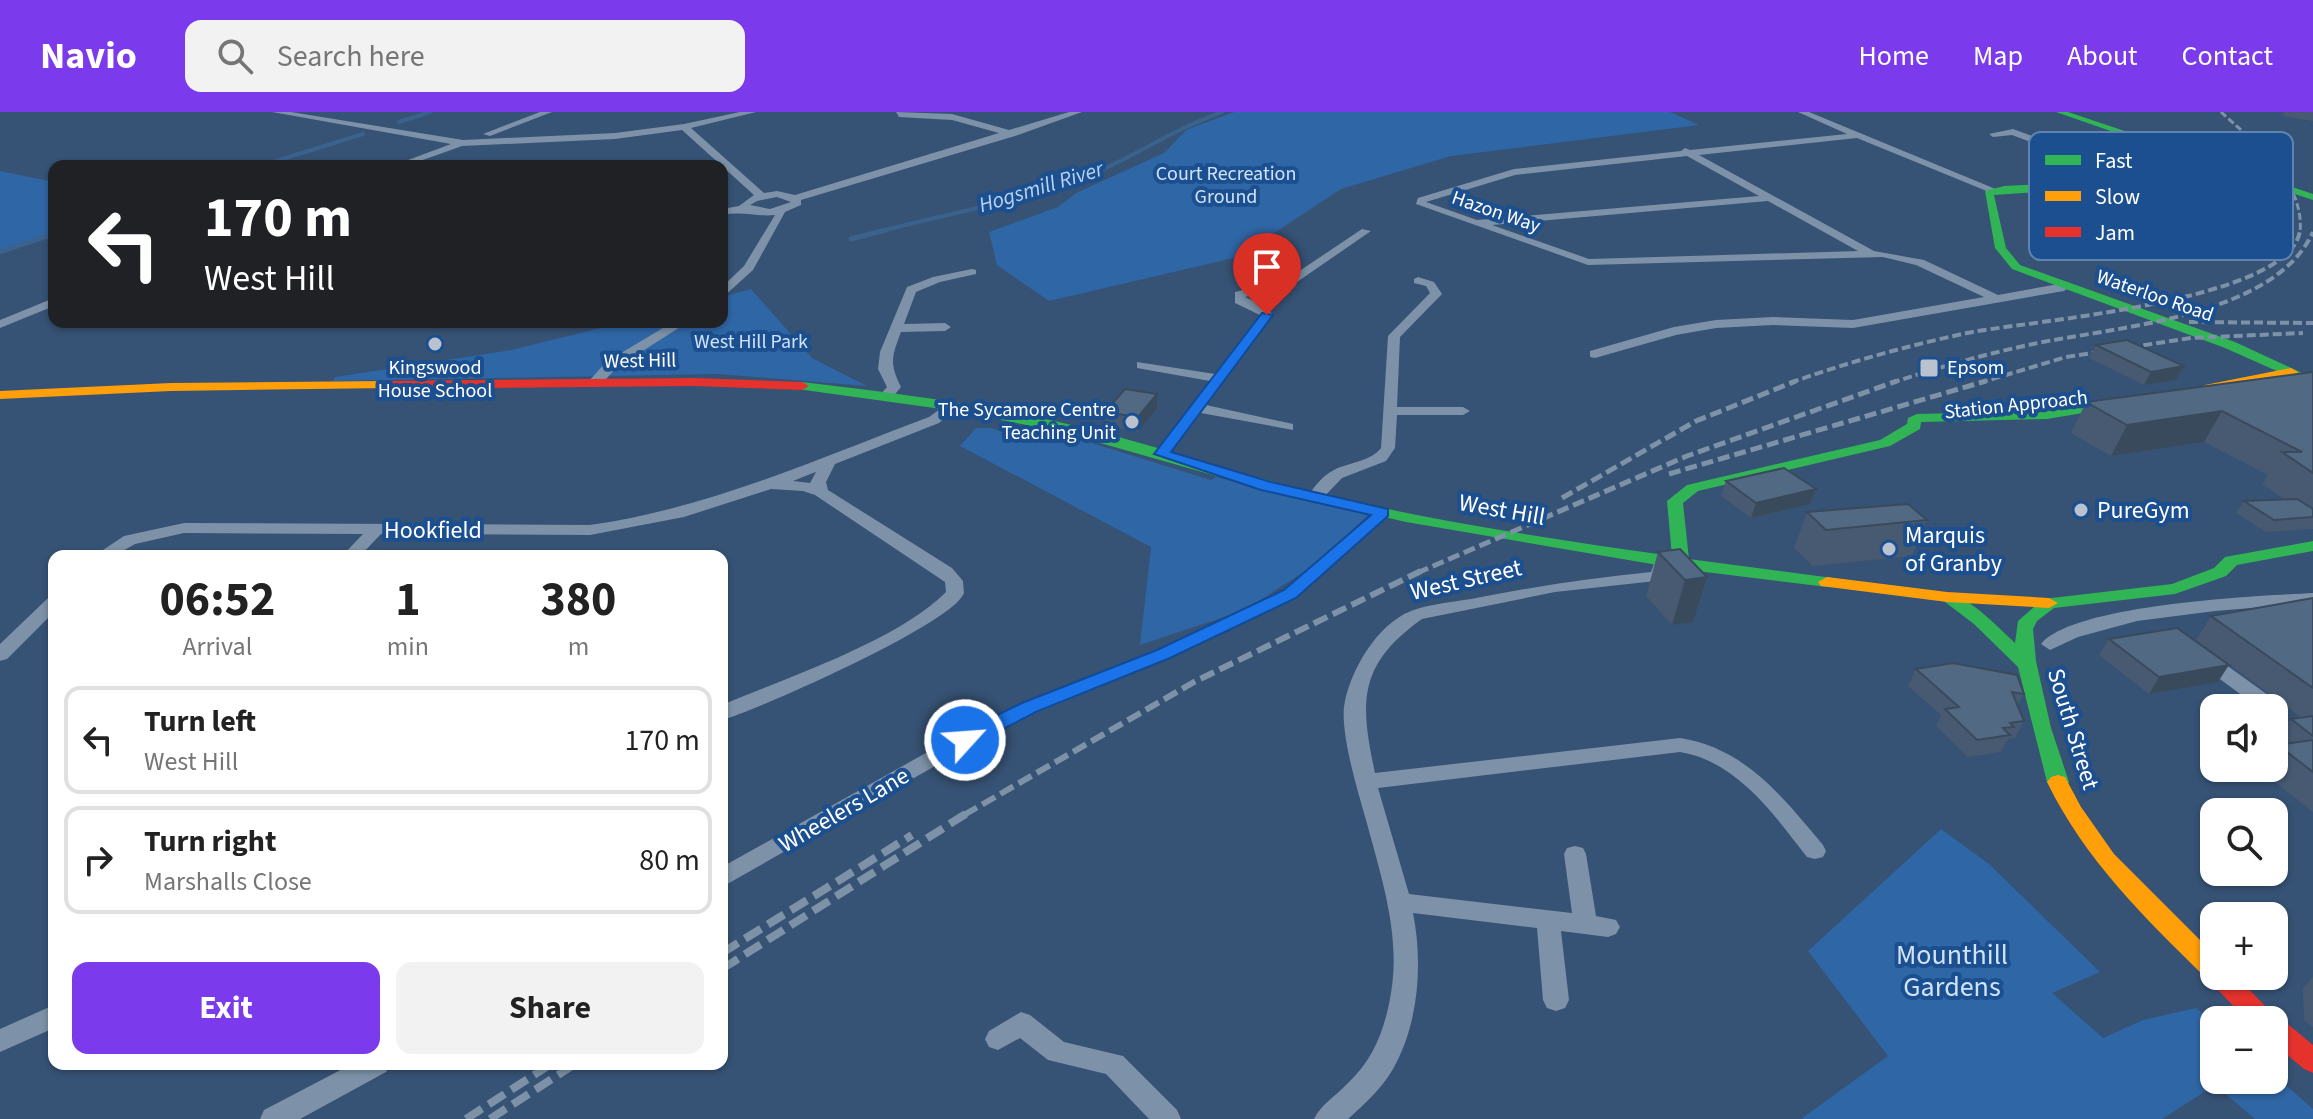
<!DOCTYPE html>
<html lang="en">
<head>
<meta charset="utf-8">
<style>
	:root { --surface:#fff; --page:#f2f2f2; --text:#222; --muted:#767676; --line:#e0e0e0; --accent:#7c3aed }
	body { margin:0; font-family:"Source Sans 3",sans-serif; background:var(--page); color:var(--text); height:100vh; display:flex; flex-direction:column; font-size:30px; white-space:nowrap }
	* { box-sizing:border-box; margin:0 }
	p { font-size:26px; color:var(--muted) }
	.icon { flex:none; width:44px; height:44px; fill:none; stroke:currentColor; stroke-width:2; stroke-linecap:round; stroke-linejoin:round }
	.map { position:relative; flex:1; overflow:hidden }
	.sheet { position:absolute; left:48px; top:438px; width:680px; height:520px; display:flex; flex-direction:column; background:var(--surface); border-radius:16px; box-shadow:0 2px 6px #0004 }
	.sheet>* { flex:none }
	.guide { position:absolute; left:48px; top:48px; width:680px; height:168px; border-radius:16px; box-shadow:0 2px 6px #0004; background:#202124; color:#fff; overflow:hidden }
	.tools { position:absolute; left:2200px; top:582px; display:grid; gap:16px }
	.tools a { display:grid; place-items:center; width:88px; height:88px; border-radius:16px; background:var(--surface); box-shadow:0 2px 6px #0004; font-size:40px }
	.pin { position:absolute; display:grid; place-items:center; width:68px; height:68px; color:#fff; margin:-82px -34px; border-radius:50% 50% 50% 0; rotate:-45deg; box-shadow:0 0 8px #0007 }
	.pin .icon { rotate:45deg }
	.me { position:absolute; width:88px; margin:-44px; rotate:64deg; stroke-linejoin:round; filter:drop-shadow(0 0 6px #0008) }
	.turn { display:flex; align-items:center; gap:28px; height:168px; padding:0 24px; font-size:36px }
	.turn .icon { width:104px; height:104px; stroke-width:2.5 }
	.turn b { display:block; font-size:56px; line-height:68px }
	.eta { display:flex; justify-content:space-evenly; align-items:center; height:136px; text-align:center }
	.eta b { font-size:48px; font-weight:700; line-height:56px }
	.button { display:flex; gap:16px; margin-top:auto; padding:16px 24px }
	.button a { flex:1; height:92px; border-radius:16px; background:var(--accent); color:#fff; font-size:32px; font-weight:700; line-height:92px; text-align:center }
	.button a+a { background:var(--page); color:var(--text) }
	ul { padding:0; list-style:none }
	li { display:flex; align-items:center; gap:24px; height:108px; margin:0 16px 12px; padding:0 8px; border:4px solid var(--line); border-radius:16px }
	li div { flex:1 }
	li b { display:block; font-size:30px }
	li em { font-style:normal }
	header { display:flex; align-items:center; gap:48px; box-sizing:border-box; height:112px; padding:0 40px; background:var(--accent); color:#fff }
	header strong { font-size:38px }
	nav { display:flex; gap:44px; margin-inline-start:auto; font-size:28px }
	.search { width:560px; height:72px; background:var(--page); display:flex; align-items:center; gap:20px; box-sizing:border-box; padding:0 28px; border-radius:16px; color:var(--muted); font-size:30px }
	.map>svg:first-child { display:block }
	.green { fill:#2f66a5 }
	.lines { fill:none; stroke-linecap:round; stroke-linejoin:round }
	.stream-far1 { stroke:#3b618d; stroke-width:4 }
	.stream { stroke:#3b618d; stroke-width:5 }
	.street { fill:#7d92a8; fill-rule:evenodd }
	.fast { fill:#30b455; fill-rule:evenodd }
	.slow { fill:#ff9f0a; fill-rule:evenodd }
	.jam { fill:#e5322d; fill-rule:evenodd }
	.rail-far4 { stroke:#7e92a7; stroke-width:3; stroke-dasharray:7 3; stroke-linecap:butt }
	.rail-far3 { stroke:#7e92a7; stroke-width:4; stroke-dasharray:9 4; stroke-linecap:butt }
	.rail-far2 { stroke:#7e92a7; stroke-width:5; stroke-dasharray:12 5; stroke-linecap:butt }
	.rail-far1 { stroke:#7e92a7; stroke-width:6; stroke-dasharray:15 6; stroke-linecap:butt }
	.rail { stroke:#7e92a7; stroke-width:8; stroke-dasharray:19 8; stroke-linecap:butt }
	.wall { fill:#475a72 }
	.shaded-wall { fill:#394a5c }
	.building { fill:#526984; stroke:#394a5c; stroke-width:2 }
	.route { fill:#1a73e8; stroke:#114b97; stroke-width:2 }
	.poi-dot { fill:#b9c2ce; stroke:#1b4f8f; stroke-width:3 }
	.labels { text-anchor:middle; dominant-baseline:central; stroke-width:8; stroke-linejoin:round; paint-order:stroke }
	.far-park-label { font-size:20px; fill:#cfe3fa; stroke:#1b4f8f }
	.far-street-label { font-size:20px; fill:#fff; stroke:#1b4f8f }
	.far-poi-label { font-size:20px; fill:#fff; stroke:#1b4f8f }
	.far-water-label { font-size:22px; font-style:italic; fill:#b5d3f5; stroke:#1b4f8f }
	.street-label { font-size:24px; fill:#fff; stroke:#1b4f8f }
	.poi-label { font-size:24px; fill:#fff; stroke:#1b4f8f; text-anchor:start }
	.near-park-label { font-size:28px; fill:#cfe3fa; stroke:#1b4f8f }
	.key { fill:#1b4f8f; stroke:#5f84b1; stroke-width:2 }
	.key-label { font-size:22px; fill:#fff }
</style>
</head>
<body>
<header>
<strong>Navio</strong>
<div class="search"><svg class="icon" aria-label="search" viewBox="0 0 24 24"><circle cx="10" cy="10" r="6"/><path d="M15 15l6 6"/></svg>Search here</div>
<nav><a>Home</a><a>Map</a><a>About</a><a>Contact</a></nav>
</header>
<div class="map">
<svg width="2313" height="1007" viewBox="0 0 2313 1007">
	<rect width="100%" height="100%" fill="#365274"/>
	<g class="green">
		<polygon points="1234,0 1670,0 1699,13 1451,44 1341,77 1238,145 1049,189 997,153 989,120 1058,95 1076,81 1164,41 1186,18"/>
		<polygon points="0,59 54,70 54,123 0,141"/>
		<polygon points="751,177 812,246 867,274 719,262 333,269 335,265 511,238 625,210 722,210 722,185"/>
		<polygon points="976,316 991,316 1029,329 1082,328 1211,368 1216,365 1368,403 1316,452 1245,498 1140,533 1151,435 960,334"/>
		<polygon points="1941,717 1989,752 2100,860 2052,881 2103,926 2143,908 2196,896 2214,911 2214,968 2274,968 2274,963 2313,997 2313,1007 2255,1007 2215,973 2162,1007 1801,1007 1888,944 1808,839"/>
	</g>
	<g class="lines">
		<g class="stream-far1">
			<polyline points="399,10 430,0"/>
			<polyline points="260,54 363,22"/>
			<path d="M878 120C942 103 1010 91 1073 70 1126 51 1168 19 1222 0"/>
		</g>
		<g class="stream">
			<polyline points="851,127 886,118"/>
			<polyline points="0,140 54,122"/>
		</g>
		<g class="street">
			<path d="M272 0H291L463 28 615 21 684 12 740 0H756L691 16 764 81 777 79 795 83 999 21 952 8 899 5 896 0 952 2 1009 18 1069 0H1082L1015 24 801 88V93L785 100 753 158 722 186V175L744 154 775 103C756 105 744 99 722 103V97L739 94 754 83 682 18 615 27 462 34 406 54H392L451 32ZM777 85 791 90 770 97 750 93 757 89Z"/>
			<polygon points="540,0 552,0 490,24 483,22"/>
			<path d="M1798 0H1809L1998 78 1989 80 1857 26 1699 43 1874 139 1924 148 1998 183 2064 171 2070 175 2064 179 1853 216 1773 213 1716 216 1676 223 1595 246 1590 245V239L1674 215 1716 208 1773 205 1853 208 1984 185 1916 153 1883 145 1588 153 1416 92 1418 86 1514 57 1681 39 1685 36 1690 38 1847 22ZM1687 44 1759 84 1477 108 1426 90 1515 63ZM1768 89 1858 139 1589 147 1492 113Z"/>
			<polygon points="2013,17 2067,37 2162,31 2167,34 2162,37 2066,43 2012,23 1993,25 1989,22"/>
			<polygon points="2088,70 2094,70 2154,95 2163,105 2154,107 2146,99 2088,74"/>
			<polygon points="1362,117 1371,119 1297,170 1245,185 1265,194 1273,203 1206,293 1293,312 1293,318 1201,301 1167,345 1157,345 1157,339 1210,269 1137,256 1137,250 1215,262 1260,203 1235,191 1235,180 1289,166"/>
			<path d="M972 157 976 158V162L940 170 916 180 904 212 945 211 951 215 945 219 901 220C892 244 889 251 901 275L891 287H881L879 284 887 275 878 257 880 240 907 175 933 165Z"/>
			<path d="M1418 165 1434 170 1442 182 1400 225 1397 295H1463L1470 299 1463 303H1397L1395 336 1386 349 1342 366 1321 388H1309L1307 385C1315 374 1322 364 1334 358 1349 350 1370 350 1381 336L1388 224 1430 181 1426 174 1414 171V167Z"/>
			<polygon points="54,186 54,194 0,216 0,208"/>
			<polygon points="673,210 688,210 616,256 599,275 589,275 589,269 606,250"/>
			<path d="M950 290 957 294 939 311 835 352 826 370 828 378 952 456 963 469C963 470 964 480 964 481 954 511 758 598 722 608V593C786 566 899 528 946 480L945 470 815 383 803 379 771 377 684 405 590 423 381 422 360 444H342L363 422 184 421 135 432 114 444H94L124 424 184 411 590 413C710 396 817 347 929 305ZM816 360 810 371 793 369 813 361Z"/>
			<polygon points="1383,395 1391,400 1389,403 1296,486 1171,546 1036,601 972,633 722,775 722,755 958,623 1022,591 1157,538 1284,478 1377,397"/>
			<path d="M1662 445 1670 450 1665 468 1555 480 1422 507C1357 553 1360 591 1375 661L1680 626C1745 636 1783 685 1823 733L1826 739 1823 745 1815 747 1807 745C1774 703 1737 649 1680 640L1378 676 1409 782 1572 801 1564 742 1567 736 1575 734 1583 736 1586 742 1596 804 1616 808 1620 815 1616 822 1608 825 1561 819 1569 888 1565 896 1556 899 1547 896 1543 888 1537 816 1413 801C1423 851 1419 911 1393 957 1382 976 1365 992 1348 1007H1314C1321 992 1336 984 1347 972 1374 947 1385 917 1391 881 1401 823 1381 764 1366 708 1358 680 1341 624 1344 595 1349 560 1377 512 1411 499 1430 492 1452 490 1471 487 1531 475 1590 466 1651 460L1656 446Z"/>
			<path d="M2313 481V491L2215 499 2137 509 2078 525 2050 538 2041 532C2074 492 2259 484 2313 481Z"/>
			<polygon points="54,485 54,500 7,547 0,549 0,532 48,486"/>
			<polygon points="2204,540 2211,542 2279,591 2282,596 2279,601 2274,602 2274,596 2259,596 2197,550 2195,546"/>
			<polygon points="54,893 54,916 0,940 0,917"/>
			<polygon points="1021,900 1030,903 1064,930 1123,944 1177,998 1181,1007 1149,1007 1106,962 1048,948 1020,926 998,938 989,935 985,927 989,919"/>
			<polygon points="352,952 390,952 386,960 300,1007 260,1007 264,998"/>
		</g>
		<g class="fast">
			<polygon points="2056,0 2068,0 2313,82 2313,88 2247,66 1994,83 2006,136 2020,153 2235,230 2313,266 2313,275 2225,236 2012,157 1995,136 1985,79 2004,74 2234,62"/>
			<path d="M802 270C888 280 974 291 1059 310 1151 331 1240 363 1333 385 1444 411 1558 428 1672 444L1667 389 1687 373 1880 328 1907 312 1908 306 1917 302 2047 299 2119 287 2126 291 2119 295 2047 307 1921 310 1920 317 1890 334 1698 379 1683 391 1689 447 1833 466 1836 470 1827 475 1681 457 1406 410 1262 377 1058 319 949 298 797 277V271Z"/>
			<path d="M2313 429V439L2237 453 2226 464 2175 482 2054 496 2037 509 2033 517 2036 549 2051 616 2069 670 2065 675H2051L2047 670 2018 555 1974 512 1941 487 1944 483C1965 479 2000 517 2015 531L2018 509 2043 487 2172 472 2214 456 2225 445Z"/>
		</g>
		<g class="slow">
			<polygon points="2291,256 2298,260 2296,263 2205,281 2198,277 2205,273"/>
			<polygon points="385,269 392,273 390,276 171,279 0,287 0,279 171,271"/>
			<polygon points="1827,465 1947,480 2049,486 2058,491 2049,496 1947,490 1821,474 1818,470"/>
			<path d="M2058 663 2065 665 2081 695 2114 742 2214 842V864L2223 865 2214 868 2205 865C2144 805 2085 748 2047 670L2051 665Z"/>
		</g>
		<g class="jam">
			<polygon points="694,266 802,270 809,274 802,278 694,274 385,277 378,273 385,269"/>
			<polygon points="2214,856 2214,864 2236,864 2276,905 2283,908 2313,933 2313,961 2304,957 2274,932 2274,908 2247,908 2211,871 2208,864"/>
		</g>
		<path class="rail-far4" d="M2221 0C2254 30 2305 70 2300 120"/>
		<g class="rail-far3">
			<polyline points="2189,210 2313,211"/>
			<path d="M1790 271C1848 250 1907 234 1967 221 2026 209 2292 190 2300 118"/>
			<path d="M1891 271C1937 256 1985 242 2033 232 2113 215 2274 206 2313 120"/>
			<polyline points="1979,271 2066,245 2191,226 2303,221"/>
		</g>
		<g class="rail-far2">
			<polyline points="1669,362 1986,269"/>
			<polyline points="1562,386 1696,309 1796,269"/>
			<polyline points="1417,461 1687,344 1897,269"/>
		</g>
		<polyline class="rail-far1" points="964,703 1194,570 1421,459"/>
		<g class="rail">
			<polyline points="722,841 912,723"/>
			<polyline points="722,857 967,701"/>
			<polyline points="466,1007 551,952"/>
			<polyline points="490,1007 575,952"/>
		</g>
	</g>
	<g class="wall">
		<polygon points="2285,0 2313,0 2313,9 2282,4"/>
		<polygon points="2096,233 2184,254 2176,268 2144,273 2089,246"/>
		<polygon points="2313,260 2313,417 2266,420 2236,401 2244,389 2284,387 2262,372 2268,363 2204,330 2111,344 2071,321 2086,290"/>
		<polygon points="1157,296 1138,320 1106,314 1105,300"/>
		<polygon points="1726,369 1816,377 1810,392 1751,406 1721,384"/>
		<polygon points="1807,400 1927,408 1912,444 1813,454 1794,436"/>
		<polygon points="1658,440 1707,465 1693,510 1672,513 1646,484"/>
		<polygon points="2313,486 2313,700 2260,658 2262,656 2274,656 2274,639 2277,635 2274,633 2274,631 2291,607 2302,606 2196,528 2211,504"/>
		<polygon points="2109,527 2218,570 2149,582 2099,543"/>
		<polygon points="1916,557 2024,582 2018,593 2024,609 2015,626 2008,627 2001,640 1968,645 1936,614 1941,603 1908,574"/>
		<polygon points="2313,865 2313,915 2304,908 2303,876"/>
	</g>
	<g class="shaded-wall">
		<polygon points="2184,254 2176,268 2144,273 2151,260"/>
		<polygon points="1157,282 1157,296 1138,320 1138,305"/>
		<polygon points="2222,299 2204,330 2111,344 2127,313"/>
		<polygon points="1816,377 1810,392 1751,406 1756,391"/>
		<polygon points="1707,465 1693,510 1672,513 1685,468"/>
		<polygon points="2229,553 2218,570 2149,582 2159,565"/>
	</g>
	<g class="building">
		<polygon points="2127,228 2184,254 2151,260 2096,233"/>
		<polygon points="2313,260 2313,361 2282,340 2302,340 2222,299 2127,313 2086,290"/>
		<polygon points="1125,277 1157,282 1138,305 1105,300"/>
		<polygon points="1784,356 1816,377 1756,391 1726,369"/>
		<polygon points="2297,387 2313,397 2313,405 2274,408 2244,389"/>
		<polygon points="1908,392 1927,408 1826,418 1807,400"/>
		<polygon points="1680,437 1707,465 1685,468 1658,440"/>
		<polygon points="2313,486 2313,576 2211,504"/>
		<polygon points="2177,516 2229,553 2159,565 2109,527"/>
		<polygon points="1953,551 2017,563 2024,582 2012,580 2024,609 2010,611 2014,615 2003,616 2010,623 1977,628 1945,597 1959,595 1916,557"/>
		<polygon points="2313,604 2313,624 2291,607"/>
		<polygon points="2313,628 2313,660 2278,633"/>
	</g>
	<polygon class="route" points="1262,201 1273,203 1171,340 1271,370 1388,397 1388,404 1296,486 1170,546 1036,600 972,633 957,633 954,628 957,623 1022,591 1157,538 1284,478 1371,403 1261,378 1154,342"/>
	<g class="poi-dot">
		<circle cx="435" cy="232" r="8"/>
		<rect x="1919" y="246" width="20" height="20" rx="4"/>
		<circle cx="1132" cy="310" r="8"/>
		<circle cx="2081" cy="398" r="8"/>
		<circle cx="1889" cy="437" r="8"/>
	</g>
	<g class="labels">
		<g class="far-park-label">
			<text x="1226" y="62">Court Recreation<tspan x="1226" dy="23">Ground</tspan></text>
			<text x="751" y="230">West Hill Park</text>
		</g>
		<g class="far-street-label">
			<text transform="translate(1496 100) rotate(19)">Hazon Way</text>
			<text transform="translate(2155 184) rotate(19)">Waterloo Road</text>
			<text transform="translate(640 249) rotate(-1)">West Hill</text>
			<text transform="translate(2016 293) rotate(-6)">Station Approach</text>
		</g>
		<g class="far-poi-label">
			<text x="435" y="256">Kingswood<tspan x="435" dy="23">House School</tspan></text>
			<text x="1947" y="256" text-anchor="start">Epsom</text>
			<text x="1116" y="298" text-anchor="end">The Sycamore Centre<tspan x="1116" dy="23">Teaching Unit</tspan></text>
		</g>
		<g class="far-water-label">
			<text transform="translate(1041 75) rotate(-17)">Hogsmill River</text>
		</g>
		<g class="street-label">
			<text transform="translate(1502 398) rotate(10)">West Hill</text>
			<text x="433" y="418">Hookfield</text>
			<text transform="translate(1466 468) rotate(-13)">West Street</text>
			<text transform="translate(2073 617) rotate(73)">South Street</text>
			<text transform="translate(844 698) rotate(-30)">Wheelers Lane</text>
		</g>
		<g class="poi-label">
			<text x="2097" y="398">PureGym</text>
			<text x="1905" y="423">Marquis<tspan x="1905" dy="28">of Granby</tspan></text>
		</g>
		<g class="near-park-label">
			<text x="1952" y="843">Mounthill<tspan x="1952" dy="32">Gardens</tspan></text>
		</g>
	</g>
	<rect x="2029" y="20" width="264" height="128" rx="12" class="key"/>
	<rect x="2045" y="43" width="36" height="10" fill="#30b455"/>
	<rect x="2045" y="79" width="36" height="10" fill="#ff9f0a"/>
	<rect x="2045" y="115" width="36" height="10" fill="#e5322d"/>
	<g class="key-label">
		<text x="2095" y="56">Fast</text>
		<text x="2095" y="92">Slow</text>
		<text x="2095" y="128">Jam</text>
	</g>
</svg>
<div class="tools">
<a><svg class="icon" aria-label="sound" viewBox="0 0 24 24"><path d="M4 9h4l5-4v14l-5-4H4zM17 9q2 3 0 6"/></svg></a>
<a><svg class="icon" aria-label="search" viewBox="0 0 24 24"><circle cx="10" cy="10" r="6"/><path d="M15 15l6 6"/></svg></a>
<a>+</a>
<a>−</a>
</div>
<div class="pin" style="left:1267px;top:203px;background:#d93025"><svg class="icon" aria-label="arrive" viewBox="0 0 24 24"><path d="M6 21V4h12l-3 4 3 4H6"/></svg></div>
<svg class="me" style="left:965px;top:628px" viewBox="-20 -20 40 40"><circle r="17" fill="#1a73e8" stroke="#fff" stroke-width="3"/><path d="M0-11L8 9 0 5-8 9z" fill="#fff"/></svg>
<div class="guide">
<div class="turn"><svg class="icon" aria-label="left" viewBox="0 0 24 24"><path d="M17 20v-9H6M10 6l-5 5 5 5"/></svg><div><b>170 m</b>West Hill</div></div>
</div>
<section class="sheet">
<div class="eta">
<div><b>06:52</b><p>Arrival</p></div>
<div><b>1</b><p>min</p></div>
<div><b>380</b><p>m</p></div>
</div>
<ul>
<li><svg class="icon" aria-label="left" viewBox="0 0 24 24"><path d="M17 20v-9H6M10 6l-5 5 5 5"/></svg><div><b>Turn left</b><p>West Hill</p></div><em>170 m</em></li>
<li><svg class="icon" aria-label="right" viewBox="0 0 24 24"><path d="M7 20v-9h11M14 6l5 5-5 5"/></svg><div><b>Turn right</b><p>Marshalls Close</p></div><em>80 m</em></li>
</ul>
<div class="button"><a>Exit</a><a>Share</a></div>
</section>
</div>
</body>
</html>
